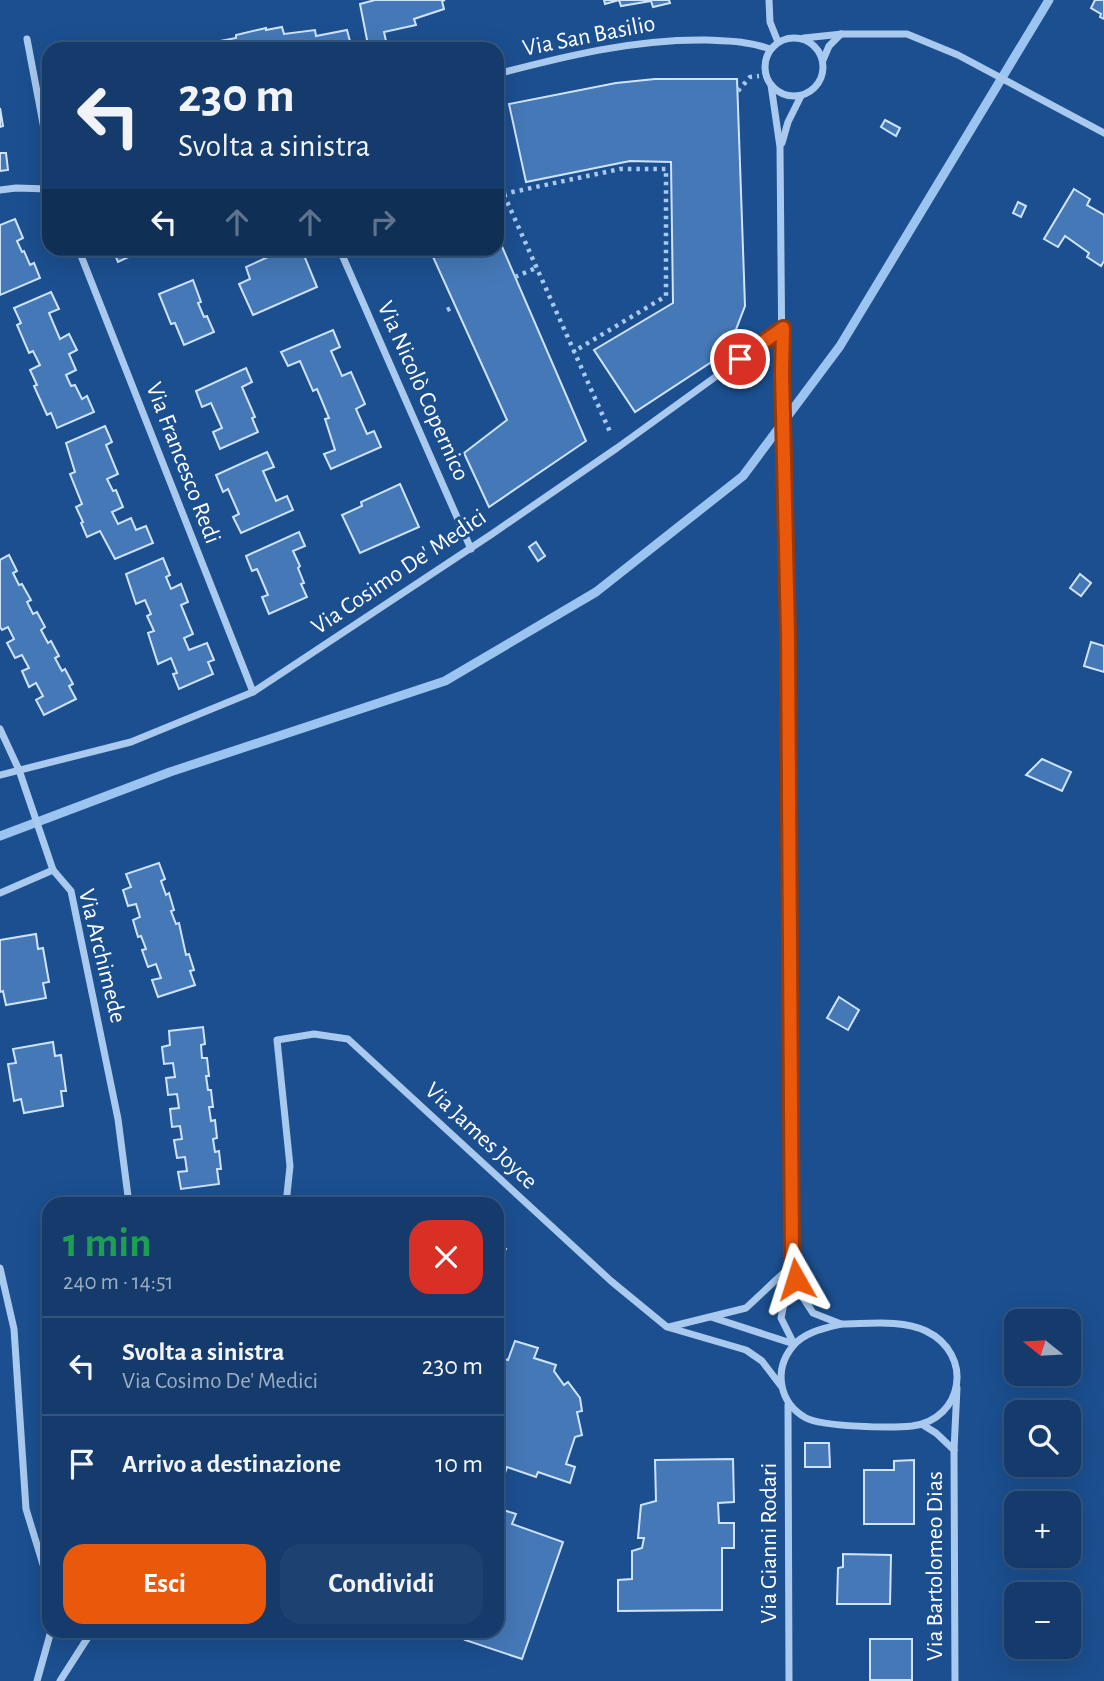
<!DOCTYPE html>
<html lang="it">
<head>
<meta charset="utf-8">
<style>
	:root { --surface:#143b6b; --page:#1d4271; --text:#f1f3f6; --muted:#9dadc1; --line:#33557e; --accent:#ea580c }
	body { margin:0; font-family:"Alegreya Sans",sans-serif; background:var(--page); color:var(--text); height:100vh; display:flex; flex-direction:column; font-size:26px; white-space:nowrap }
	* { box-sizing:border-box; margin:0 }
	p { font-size:23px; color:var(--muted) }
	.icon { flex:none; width:38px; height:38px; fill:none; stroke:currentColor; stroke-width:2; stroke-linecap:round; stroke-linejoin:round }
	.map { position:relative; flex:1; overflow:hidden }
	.details { position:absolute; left:42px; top:1197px; width:462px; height:441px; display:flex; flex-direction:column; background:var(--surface); border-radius:21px; box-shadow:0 7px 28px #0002,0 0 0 2px var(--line) }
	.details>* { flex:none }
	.hud { position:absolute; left:42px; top:42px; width:462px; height:214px; border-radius:21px; box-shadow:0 7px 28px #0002,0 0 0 2px var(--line); background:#143b6b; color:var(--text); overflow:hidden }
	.needle { width:46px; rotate:288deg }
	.fabs { position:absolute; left:1004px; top:1309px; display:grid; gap:14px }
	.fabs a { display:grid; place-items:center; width:77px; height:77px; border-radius:14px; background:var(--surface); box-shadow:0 7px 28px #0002,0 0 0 2px var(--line); font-size:35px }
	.pin { position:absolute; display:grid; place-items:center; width:60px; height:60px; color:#fff; margin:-30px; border:4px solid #fff; border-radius:50%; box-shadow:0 2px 7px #0007 }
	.me { position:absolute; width:77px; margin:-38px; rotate:354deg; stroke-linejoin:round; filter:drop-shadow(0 0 5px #0008) }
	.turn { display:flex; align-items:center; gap:24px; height:147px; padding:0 21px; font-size:32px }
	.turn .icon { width:91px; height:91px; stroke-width:2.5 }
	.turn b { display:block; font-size:49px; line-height:60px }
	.lanes { display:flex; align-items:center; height:66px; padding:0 21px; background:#0003; justify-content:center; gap:35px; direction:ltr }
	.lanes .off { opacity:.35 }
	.round { display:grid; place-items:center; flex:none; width:74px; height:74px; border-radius:21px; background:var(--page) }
	.summary { display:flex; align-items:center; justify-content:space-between; height:119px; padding:0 21px }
	h1 { font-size:42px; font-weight:700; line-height:52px; color:#1e9e55 }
	.action { display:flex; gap:14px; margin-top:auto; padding:14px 21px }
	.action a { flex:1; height:80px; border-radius:21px; background:var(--accent); color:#fff; font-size:28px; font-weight:700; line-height:80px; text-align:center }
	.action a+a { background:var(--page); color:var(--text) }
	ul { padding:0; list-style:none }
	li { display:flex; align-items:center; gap:21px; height:98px; padding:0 21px; border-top:2px solid var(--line) }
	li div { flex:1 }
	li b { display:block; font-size:26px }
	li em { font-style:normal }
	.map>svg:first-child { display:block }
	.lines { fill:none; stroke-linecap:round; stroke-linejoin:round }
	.stream { stroke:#9cc4f0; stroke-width:9 }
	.building { fill:#4478b7; stroke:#cfe3fa; stroke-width:2 }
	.path { stroke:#a9c9ee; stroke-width:4.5; stroke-dasharray:3.5 5; stroke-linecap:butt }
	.street { stroke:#a9c9ee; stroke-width:7 }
	.route-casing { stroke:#983908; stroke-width:18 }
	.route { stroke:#ea580c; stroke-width:12 }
	.labels { text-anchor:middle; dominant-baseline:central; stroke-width:6; stroke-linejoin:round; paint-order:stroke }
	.street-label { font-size:24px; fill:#fff; stroke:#1b4f8f }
</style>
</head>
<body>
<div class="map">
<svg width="1104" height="1681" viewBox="0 0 1104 1681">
	<rect width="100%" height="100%" fill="#1b4f8f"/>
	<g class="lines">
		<polyline class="stream" points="0,836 170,772 445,681 596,592 743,476 840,346 1049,0"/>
	</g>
	<g class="building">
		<polygon points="445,0 442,1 444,9 414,19 416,25 384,32 386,41 368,45 360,4 375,0"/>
		<polygon points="604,0 669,0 670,3 653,7 651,1 621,6 619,0 605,4"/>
		<polygon points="1095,0 1104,0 1104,19 1100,17 1101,14 1091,8"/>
		<polygon points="282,27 284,34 315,30 316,36 347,30 352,49 222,49 220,41 236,38 236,35 266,28 266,30"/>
		<polygon points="655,79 737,79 745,306 735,332 719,357 635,412 594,350 673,303 671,162 630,161 526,182 509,104 616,83"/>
		<polygon points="0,108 3,126 0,127"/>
		<polygon points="885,120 900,128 896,136 881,127"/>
		<polygon points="0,153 6,153 8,170 0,171"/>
		<polygon points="1074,189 1090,199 1087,205 1104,215 1104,261 1101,266 1087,257 1089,253 1065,236 1058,247 1044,239"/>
		<polygon points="1018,202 1026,206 1021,217 1013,213"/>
		<polygon points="15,219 23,238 17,241 22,252 24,251 30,265 34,263 40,278 0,295 0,225"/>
		<polygon points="497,235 586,441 489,507 464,453 507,420 429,248 497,248"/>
		<polygon points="112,248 148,248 118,262"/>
		<polygon points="288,248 301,248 317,287 253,315 239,284 250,279 246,267"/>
		<polygon points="193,280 201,302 198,303 204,317 207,316 214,332 184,345 175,323 171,324 159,294"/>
		<polygon points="51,292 59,309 49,313 60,339 69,334 77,350 69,354 76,370 66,375 71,386 75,385 82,399 87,396 94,412 57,428 51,413 47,415 34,386 37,385 30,370 40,365 33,351 29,353 17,325 21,323 14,308"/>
		<polygon points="333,330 340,347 331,351 342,376 351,372 365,404 356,409 367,434 374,431 381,447 331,469 324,454 335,450 325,419 329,418 317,389 313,391 300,361 288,366 281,352"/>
		<polygon points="246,368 252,382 242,387 255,417 252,418 258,432 220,449 213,432 222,428 211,403 202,407 196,391"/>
		<polygon points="105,426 112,442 106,445 118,474 107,479 113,491 116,490 123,507 112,512 118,524 131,518 136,530 146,526 153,543 115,559 100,531 87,537 81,523 83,522 76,507 82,504 70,474 75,472 66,443"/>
		<polygon points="267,452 274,467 263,471 276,501 287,496 293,510 241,533 233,517 239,514 228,489 223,492 216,475"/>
		<polygon points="400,484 419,527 360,553 342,515 362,506 361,502"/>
		<polygon points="299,532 305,546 293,551 300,566 298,568 304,583 301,584 307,597 269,614 262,597 268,595 257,569 252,571 246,556"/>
		<polygon points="536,542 545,556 538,561 529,547"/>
		<polygon points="9,555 17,571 13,573 19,585 22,584 31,600 27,602 33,614 37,612 45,627 41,630 48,643 51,641 59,656 55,658 62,671 65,669 73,684 69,686 76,699 44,715 36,700 43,696 36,683 29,687 22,671 29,668 22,655 15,658 7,643 14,639 8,627 2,630 0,627 0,560"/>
		<polygon points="163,558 170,575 166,577 171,589 181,584 188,602 181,605 193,634 184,638 189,650 207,643 214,660 208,662 213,674 179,689 173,674 177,673 171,658 158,664 148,633 154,631 147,616 151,614 145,600 136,604 126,574"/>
		<polygon points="1080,574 1091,583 1081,596 1070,588"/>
		<polygon points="1091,642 1104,646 1104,672 1084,666"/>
		<polygon points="1042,759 1071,772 1062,791 1026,775"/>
		<polygon points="159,863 165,879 161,881 166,895 169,893 174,910 171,911 176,924 179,923 186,955 189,954 194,970 190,971 195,985 158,997 152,980 161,978 156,964 148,967 142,950 146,949 141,936 138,937 133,920 140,917 136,904 128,906 123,890 131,887 126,874"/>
		<polygon points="36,934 38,949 43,948 49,982 43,983 46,998 6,1005 3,991 0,992 0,940"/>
		<polygon points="839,997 859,1010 848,1030 827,1018"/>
		<polygon points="203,1027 205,1044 201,1045 202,1058 207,1058 209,1076 206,1076 208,1090 211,1090 213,1107 209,1107 211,1121 215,1120 217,1138 213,1139 215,1152 219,1151 221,1169 217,1169 219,1184 181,1189 178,1172 187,1171 185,1157 177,1158 174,1140 182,1139 180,1126 172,1127 170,1109 179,1108 177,1094 168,1095 166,1078 175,1077 173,1063 164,1064 162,1047 170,1045 169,1031"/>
		<polygon points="53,1042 55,1056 61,1055 66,1091 61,1091 63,1106 24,1113 21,1099 14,1101 8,1064 16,1063 13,1049"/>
		<polygon points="503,1246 506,1249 497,1259 497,1248 499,1250"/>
		<polygon points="515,1341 538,1348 534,1358 556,1365 554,1371 564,1385 568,1382 580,1398 582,1411 577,1412 582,1435 575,1437 566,1464 575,1467 570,1483 538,1472 536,1477 507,1467 497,1497 497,1357 508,1360"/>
		<polygon points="805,1443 829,1443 830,1467 805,1467"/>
		<polygon points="733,1459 734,1502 718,1503 719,1523 734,1523 734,1548 722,1548 722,1610 618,1611 618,1580 632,1579 632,1551 642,1548 644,1538 638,1538 641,1505 656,1501 655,1460"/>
		<polygon points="914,1460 914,1524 864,1524 864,1470 894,1470 894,1461"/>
		<polygon points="497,1508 516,1514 512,1524 563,1542 522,1659 465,1640 469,1631 497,1631"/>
		<polygon points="843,1554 891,1555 890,1604 837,1604 838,1568 843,1567"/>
		<rect x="870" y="1639" width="42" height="41"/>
	</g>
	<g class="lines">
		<g class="path">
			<polyline points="738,91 750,77 759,76"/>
			<polyline points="497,179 611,434"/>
			<polyline points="503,194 620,169 666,169 666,296 573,352"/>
			<polyline points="515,277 536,268"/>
			<polyline points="447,310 455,306"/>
		</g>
		<g class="street">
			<polyline points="769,0 770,22 778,42"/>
			<circle cx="794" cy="67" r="29"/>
			<polyline points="804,38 842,34 907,34 958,55 1104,133"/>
			<polyline points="27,39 49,155"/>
			<polyline points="823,60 829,46 841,34"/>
			<path d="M497 74C566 56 634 39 706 40 729 41 748 41 770 49"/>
			<polyline points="771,85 780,147 782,372 788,634 791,1029 792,1265 781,1318 794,1344"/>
			<polyline points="782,143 788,122 801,96"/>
			<polyline points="0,190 16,188 49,189"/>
			<polyline points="78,248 253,692"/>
			<polyline points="339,248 471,549"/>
			<polyline points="0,729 19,770 53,870 71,891 118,1119 129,1204"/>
			<polyline points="0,775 131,742 253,692 492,534 617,448 783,328"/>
			<polyline points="0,893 53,870"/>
			<polyline points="286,1204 290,1166 277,1040 314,1034 348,1039 611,1281 667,1327 746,1350 762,1361 781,1386"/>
			<polyline points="792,1266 800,1293 813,1313 841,1324"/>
			<polyline points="0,1268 14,1329 26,1509 49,1584"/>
			<polyline points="711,1317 794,1344"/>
			<path d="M841 1324C867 1324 902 1319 926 1331 974 1354 964 1419 912 1426 891 1428 823 1427 806 1418 779 1403 773 1370 793 1346 804 1332 825 1328 841 1324Z"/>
			<polyline points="669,1327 746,1308 792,1265"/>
			<polyline points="788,1405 789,1681"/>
			<polyline points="923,1425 936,1433 954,1450"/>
			<polyline points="37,1681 51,1631"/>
			<polyline points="60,1681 92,1631"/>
			<polyline points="955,1681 954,1450 957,1388"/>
		</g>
	</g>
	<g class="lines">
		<g class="route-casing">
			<polyline id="route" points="740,359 783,328 782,372 788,634 792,1265 796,1279"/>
		</g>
		<use href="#route" class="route"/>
	</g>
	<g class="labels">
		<g class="street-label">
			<text transform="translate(589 36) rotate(-11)">Via San Basilio</text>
			<text transform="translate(423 391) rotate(66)">Via Nicolò Copernico</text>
			<text transform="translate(183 463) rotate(69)">Via Francesco Redi</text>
			<text transform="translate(399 572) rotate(-34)">Via Cosimo De' Medici</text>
			<text transform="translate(102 956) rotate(76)">Via Archimede</text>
			<text transform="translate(481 1136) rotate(43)">Via James Joyce</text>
			<text transform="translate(769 1543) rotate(-90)">Via Gianni Rodari</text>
			<text transform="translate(935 1566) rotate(-90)">Via Bartolomeo Dias</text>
		</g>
	</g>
</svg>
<div class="fabs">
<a><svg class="needle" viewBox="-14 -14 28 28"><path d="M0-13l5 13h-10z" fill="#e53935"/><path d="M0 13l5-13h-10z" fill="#9dadc1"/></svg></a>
<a><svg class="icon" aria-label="search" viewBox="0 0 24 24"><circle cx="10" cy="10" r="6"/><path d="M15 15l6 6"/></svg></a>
<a>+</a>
<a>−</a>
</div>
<div class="pin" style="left:740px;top:359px;background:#d93025"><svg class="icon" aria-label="arrive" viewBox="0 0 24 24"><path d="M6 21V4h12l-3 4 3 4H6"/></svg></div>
<svg class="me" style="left:796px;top:1279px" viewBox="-20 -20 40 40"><path d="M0-17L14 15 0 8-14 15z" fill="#ea580c" stroke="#fff" stroke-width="4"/></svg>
<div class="hud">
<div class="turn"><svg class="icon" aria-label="left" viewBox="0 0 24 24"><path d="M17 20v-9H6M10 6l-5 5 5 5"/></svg><div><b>230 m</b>Svolta a sinistra</div></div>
<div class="lanes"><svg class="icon" aria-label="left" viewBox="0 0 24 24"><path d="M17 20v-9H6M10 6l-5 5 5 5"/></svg><svg class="icon off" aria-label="ahead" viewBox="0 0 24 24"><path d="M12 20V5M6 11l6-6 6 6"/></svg><svg class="icon off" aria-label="ahead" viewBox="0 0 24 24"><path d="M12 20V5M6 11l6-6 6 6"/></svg><svg class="icon off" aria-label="right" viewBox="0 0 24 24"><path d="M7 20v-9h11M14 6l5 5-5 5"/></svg></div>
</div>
<section class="details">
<div class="summary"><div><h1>1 min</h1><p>240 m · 14:51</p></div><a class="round" style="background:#d93025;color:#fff"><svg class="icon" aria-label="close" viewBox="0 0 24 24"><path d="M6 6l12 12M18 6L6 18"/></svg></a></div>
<ul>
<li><svg class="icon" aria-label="left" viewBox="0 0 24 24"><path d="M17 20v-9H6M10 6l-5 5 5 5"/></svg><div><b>Svolta a sinistra</b><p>Via Cosimo De' Medici</p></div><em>230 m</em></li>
<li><svg class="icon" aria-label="arrive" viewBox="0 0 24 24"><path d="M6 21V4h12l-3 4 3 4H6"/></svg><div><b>Arrivo a destinazione</b></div><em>10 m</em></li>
</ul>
<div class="action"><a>Esci</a><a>Condividi</a></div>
</section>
</div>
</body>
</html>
